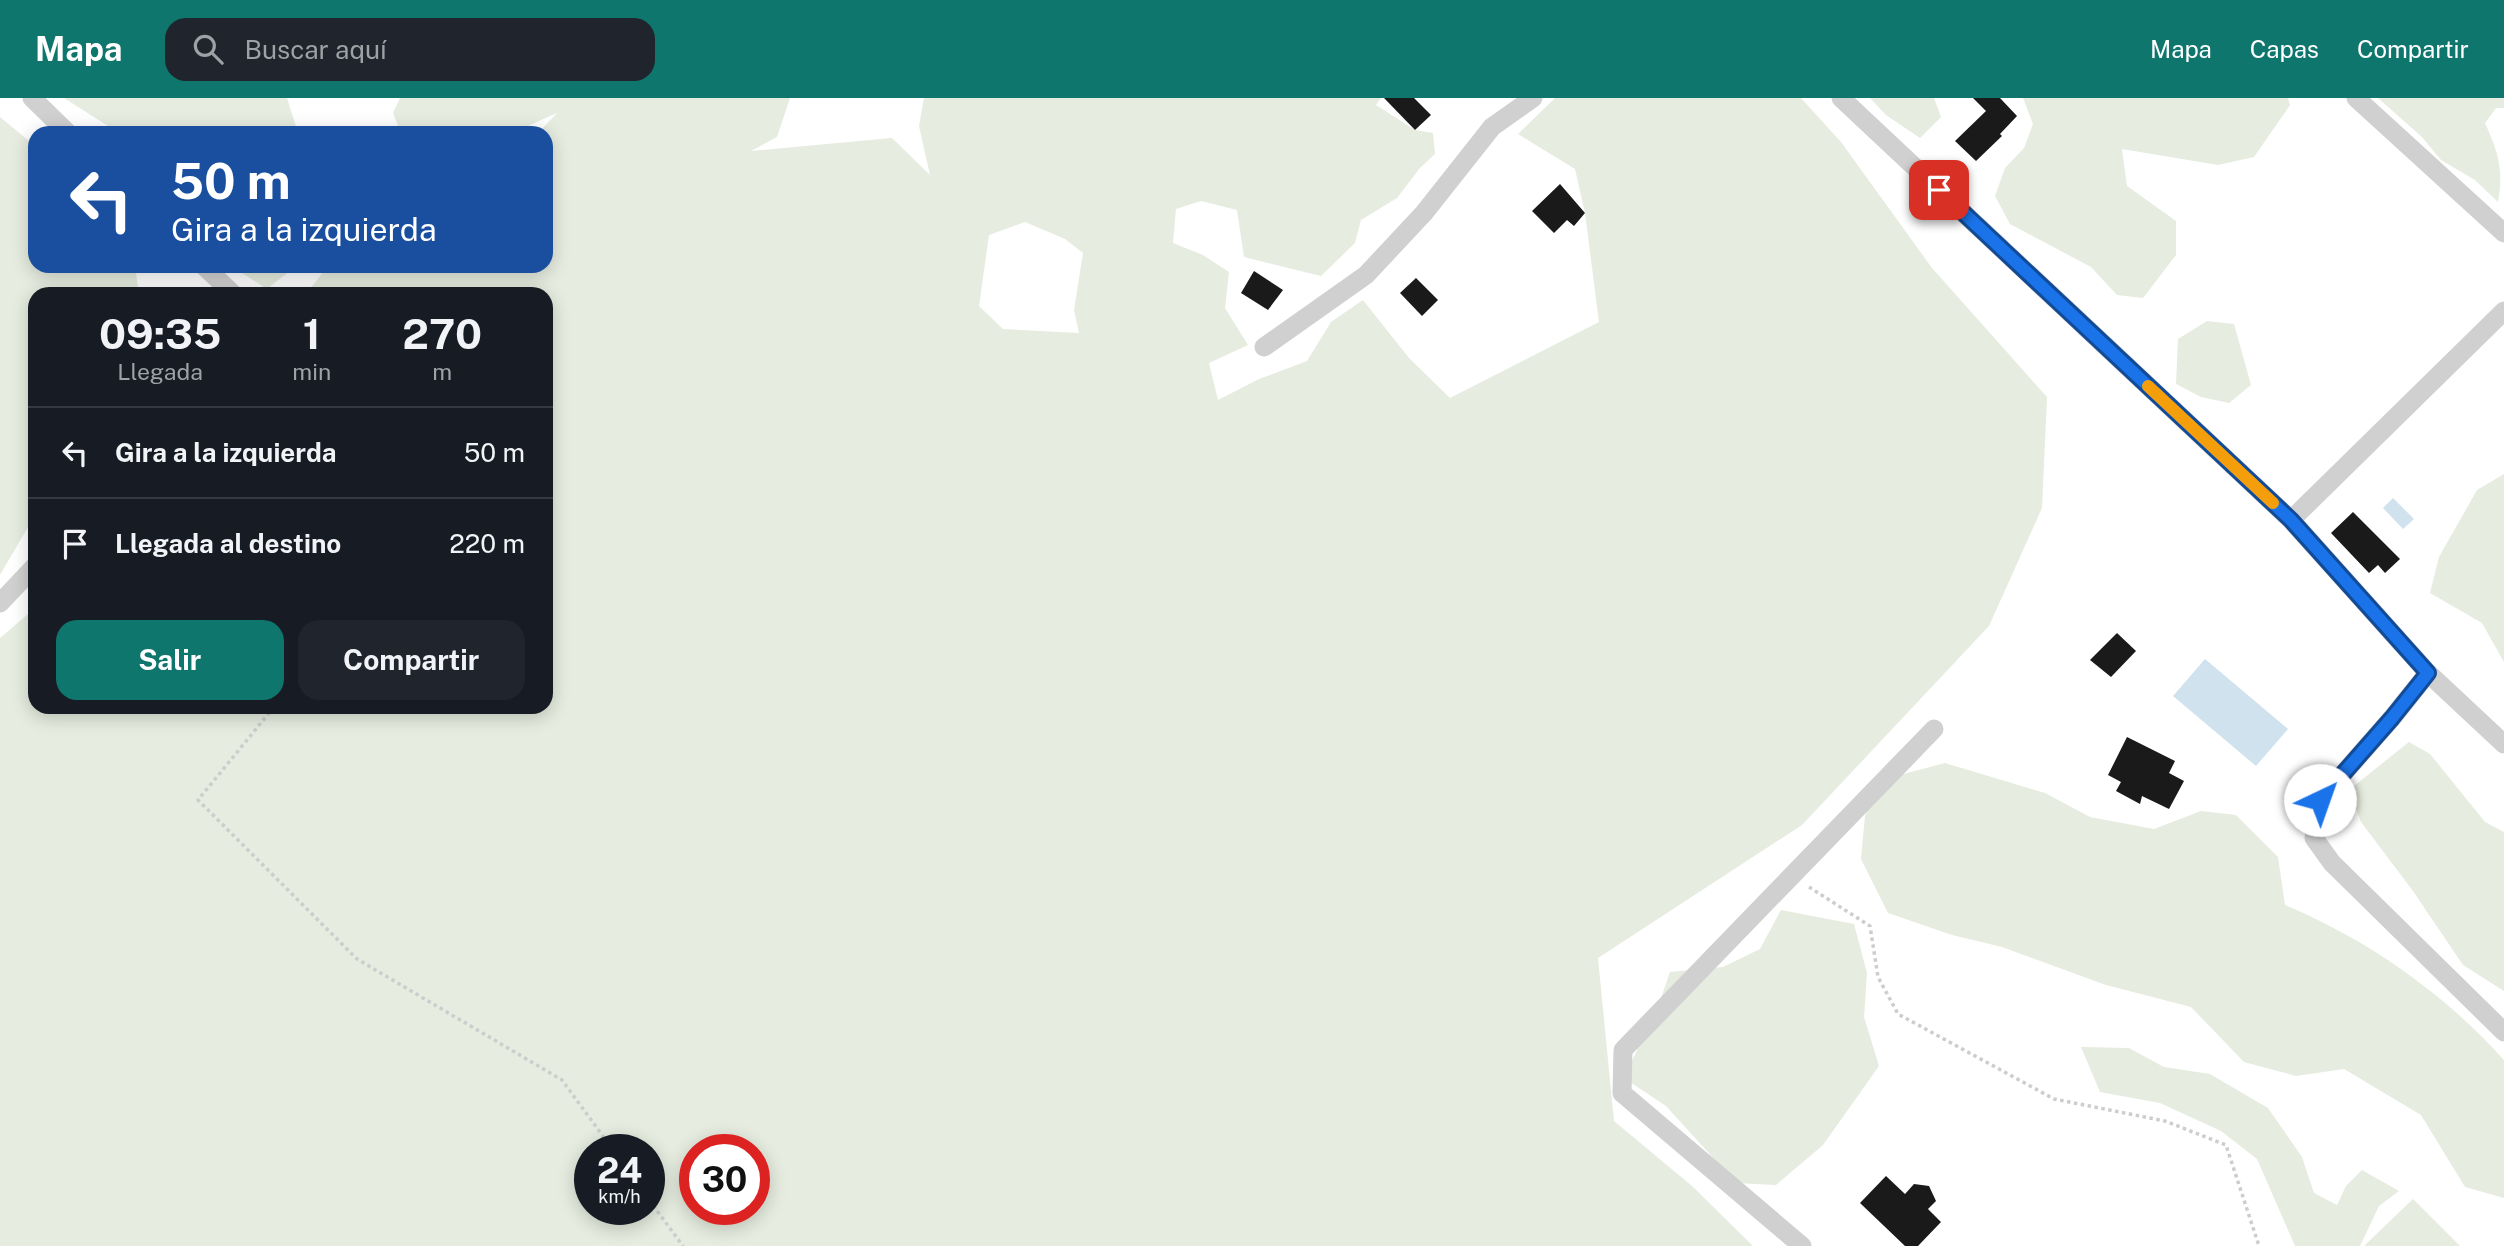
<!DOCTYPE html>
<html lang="es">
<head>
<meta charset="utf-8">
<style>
	:root { --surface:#171b24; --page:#20242c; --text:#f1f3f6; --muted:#9ea1a6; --line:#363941; --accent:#0f766e }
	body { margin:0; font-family:"Public Sans",sans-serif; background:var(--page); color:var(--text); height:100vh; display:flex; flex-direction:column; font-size:26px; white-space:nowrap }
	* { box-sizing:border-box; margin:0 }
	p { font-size:23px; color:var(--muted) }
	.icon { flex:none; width:38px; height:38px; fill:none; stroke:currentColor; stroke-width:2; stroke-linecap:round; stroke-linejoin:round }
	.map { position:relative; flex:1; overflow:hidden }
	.panel { position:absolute; left:28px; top:189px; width:525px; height:427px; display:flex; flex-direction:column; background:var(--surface); border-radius:21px; box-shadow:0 4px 18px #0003 }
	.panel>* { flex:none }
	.guide { position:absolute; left:28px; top:28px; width:525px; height:147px; border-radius:21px; box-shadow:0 4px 18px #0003; background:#1a4fa0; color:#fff; overflow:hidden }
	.speed { position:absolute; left:574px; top:1036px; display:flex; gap:14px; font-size:35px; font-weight:700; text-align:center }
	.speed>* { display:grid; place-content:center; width:91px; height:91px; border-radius:50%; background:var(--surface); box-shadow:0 4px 18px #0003; line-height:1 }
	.speed small { font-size:18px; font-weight:400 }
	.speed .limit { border:10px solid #d22; background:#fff; color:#111 }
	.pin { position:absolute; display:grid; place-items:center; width:60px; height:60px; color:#fff; margin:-30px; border-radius:14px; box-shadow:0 4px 10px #0006 }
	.me { position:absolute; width:77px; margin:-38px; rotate:42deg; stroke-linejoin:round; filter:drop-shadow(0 0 5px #0008) }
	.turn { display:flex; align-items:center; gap:24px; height:147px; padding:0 28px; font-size:32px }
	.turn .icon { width:91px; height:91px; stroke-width:2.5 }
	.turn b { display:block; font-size:49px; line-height:60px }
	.eta { display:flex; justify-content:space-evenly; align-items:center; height:119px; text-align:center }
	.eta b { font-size:42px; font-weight:700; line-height:49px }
	.action { display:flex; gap:14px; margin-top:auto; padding:14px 28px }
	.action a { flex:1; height:80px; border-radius:21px; background:var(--accent); color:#fff; font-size:28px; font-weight:700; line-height:80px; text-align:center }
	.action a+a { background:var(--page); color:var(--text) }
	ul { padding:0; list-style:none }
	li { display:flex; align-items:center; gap:21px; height:91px; padding:0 28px; border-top:2px solid var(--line) }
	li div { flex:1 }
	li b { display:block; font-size:26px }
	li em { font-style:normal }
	header { display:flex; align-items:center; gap:42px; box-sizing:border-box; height:98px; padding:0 35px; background:var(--accent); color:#fff }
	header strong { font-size:33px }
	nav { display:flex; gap:38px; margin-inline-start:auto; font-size:24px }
	.search { width:490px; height:63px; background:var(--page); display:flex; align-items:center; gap:18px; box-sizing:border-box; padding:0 24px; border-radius:21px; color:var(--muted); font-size:26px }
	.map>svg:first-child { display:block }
	.green { fill:#e6ecdf; fill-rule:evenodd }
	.water { fill:#cfe2ee }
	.building { fill:#1a1a1a }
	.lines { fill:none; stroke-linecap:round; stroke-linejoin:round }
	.path { stroke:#cdcdcd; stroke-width:3.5; stroke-dasharray:3.5 3.5; stroke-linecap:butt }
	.minor { stroke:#d0d0d0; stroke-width:19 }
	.route-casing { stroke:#114b97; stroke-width:18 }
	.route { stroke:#1a73e8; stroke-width:12 }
	.slow { stroke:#f59e0b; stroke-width:12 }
</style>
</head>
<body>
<header>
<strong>Mapa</strong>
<div class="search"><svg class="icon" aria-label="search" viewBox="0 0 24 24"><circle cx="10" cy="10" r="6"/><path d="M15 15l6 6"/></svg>Buscar aquí</div>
<nav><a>Mapa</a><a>Capas</a><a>Compartir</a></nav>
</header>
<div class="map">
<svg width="2504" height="1148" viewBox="0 0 2504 1148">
	<rect width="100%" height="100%" fill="#fff"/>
	<g class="green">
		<polygon points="64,0 287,0 298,35 119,35"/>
		<path d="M400 0H790L777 39 751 53 892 40 930 77 919 28 924 0H1381L1376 7 1415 32 1433 35 1435 56 1420 70 1397 100 1361 122 1355 145 1321 178 1244 159 1237 112 1201 103 1176 111 1173 145 1203 157 1229 174 1225 210 1248 247 1209 265 1218 302 1259 281 1307 263 1331 224 1363 202 1409 260 1450 300 1599 224 1585 115 1575 71 1518 36 1555 0H1801L1841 44 1932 170 2047 299 2042 410 1989 528 1802 727 1598 860 1614 1023 1692 1088 1753 1148H0V540L35 510V609H546V196H306L328 168H546V35H538L557 15 530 27 520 35H401L393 15ZM1025 124 1065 141 1083 155 1074 212 1079 235 1003 231 979 208 989 137ZM590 1052H649V1111H590ZM695 1052H754V1111H695Z"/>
		<polygon points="1870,0 1934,0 1941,19 1920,40 1886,17"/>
		<polygon points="2023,0 2288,0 2290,7 2254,59 2218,67 2122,51 2127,88 2176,123 2176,157 2143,200 2117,197 2091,169 2010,126 1995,98 2005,70 2024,50 2033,26"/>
		<path d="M2378 0H2504V10H2496L2485 25C2498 54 2504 72 2498 104L2475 82 2441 62 2422 39Z"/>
		<polygon points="0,19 35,48 35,168 135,168 139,196 35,196 35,417 0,477"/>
		<polygon points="231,168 296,168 267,191"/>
		<polygon points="2207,223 2234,226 2251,287 2229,305 2201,299 2176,286 2178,241"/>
		<polygon points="2504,376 2504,564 2482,525 2430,495 2439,459 2477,392"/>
		<polygon points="2409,644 2430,656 2485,724 2504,734 2504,893 2463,867 2413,793 2361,724 2349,692"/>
		<path d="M1945 665 2045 695 2090 719 2154 731 2201 713 2236 717 2278 759 2285 807C2367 841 2445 896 2504 962V1100L2465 1089 2421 1017 2344 971 2296 978 2244 964 2191 909 2106 887 2002 849 1952 837 1888 815 1861 761 1865 718 1881 682Z"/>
		<polygon points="1781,812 1854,826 1867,875 1864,919 1879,968 1823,1047 1776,1087 1736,1085 1666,1008 1624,980 1659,906 1670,874 1723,869 1760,851"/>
		<polygon points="2081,949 2129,950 2164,969 2210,976 2268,1010 2302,1059 2314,1095 2337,1107 2346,1088 2362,1072 2399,1093 2379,1108 2360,1148 2295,1148 2257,1061 2221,1033 2160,1005 2100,994"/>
		<polygon points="2413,1101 2460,1148 2364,1148"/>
	</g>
	<g class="water">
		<polygon points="2393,400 2414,421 2403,431 2383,410"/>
		<polygon points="2205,561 2288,631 2256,668 2173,598"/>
	</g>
	<g class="building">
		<polygon points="1384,0 1414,0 1431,17 1415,32"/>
		<polygon points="1973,0 2000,0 2017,18 2000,36 2002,38 1976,63 1955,43 1986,13"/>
		<polygon points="1560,86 1585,115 1574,128 1567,122 1554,135 1532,113"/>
		<polygon points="1254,173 1283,192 1268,212 1241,195"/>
		<polygon points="1416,180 1438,202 1422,218 1400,195"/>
		<polygon points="2353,414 2400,461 2385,475 2378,467 2369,475 2331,435"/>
		<polygon points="2117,535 2136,553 2111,579 2090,562"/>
		<polygon points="2127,639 2175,663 2169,675 2184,683 2169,711 2142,698 2140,706 2116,693 2121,684 2108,677"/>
		<polygon points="1886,1078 1905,1096 1914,1086 1929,1088 1936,1103 1928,1111 1941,1124 1918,1148 1905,1148 1860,1105"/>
	</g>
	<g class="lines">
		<g class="path">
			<polyline points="274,609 198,702 357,861 562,982 613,1052"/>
			<polyline points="1809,789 1870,828 1878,879 1898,916 2054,1001 2165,1023 2226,1047 2259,1148"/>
			<polyline points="649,1102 683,1148"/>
		</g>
		<g class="minor">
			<polyline points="32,0 68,35"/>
			<polyline points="1841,0 2291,422 2428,575 2504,646"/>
			<polyline points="2356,0 2504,135"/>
			<polyline points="204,168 233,196"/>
			<polyline points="1264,249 1366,177 1424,115 1492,29 1533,0"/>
			<polyline points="2291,422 2504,213"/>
			<polyline points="0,505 35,468"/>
			<polyline points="2428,575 2392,620 2320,702 2314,740 2332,765 2504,934"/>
			<polyline points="1802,1148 1622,995 1623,952 1934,631"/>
		</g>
	</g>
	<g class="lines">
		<g class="route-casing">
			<polyline id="route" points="1939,92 2291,422 2428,575 2392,620 2320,702"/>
		</g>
		<use href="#route" class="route"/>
		<polyline class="slow" points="2148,288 2273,405"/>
	</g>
</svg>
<div class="speed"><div>24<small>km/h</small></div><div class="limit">30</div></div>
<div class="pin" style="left:1939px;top:92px;background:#d93025"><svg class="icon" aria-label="arrive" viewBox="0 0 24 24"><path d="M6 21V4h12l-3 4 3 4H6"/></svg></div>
<svg class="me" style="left:2320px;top:702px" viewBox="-20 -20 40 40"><circle r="19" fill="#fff"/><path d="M0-13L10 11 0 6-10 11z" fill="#1a73e8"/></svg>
<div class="guide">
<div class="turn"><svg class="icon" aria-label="left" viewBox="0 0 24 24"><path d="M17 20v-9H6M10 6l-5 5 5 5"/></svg><div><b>50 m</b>Gira a la izquierda</div></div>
</div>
<section class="panel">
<div class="eta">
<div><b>09:35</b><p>Llegada</p></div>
<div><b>1</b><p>min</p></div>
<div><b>270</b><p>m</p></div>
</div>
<ul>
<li><svg class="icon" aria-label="left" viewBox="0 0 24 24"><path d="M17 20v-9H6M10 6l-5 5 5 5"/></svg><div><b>Gira a la izquierda</b></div><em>50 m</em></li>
<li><svg class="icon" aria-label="arrive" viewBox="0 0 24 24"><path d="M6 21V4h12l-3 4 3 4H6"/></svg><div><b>Llegada al destino</b></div><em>220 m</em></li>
</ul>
<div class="action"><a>Salir</a><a>Compartir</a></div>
</section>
</div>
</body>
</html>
